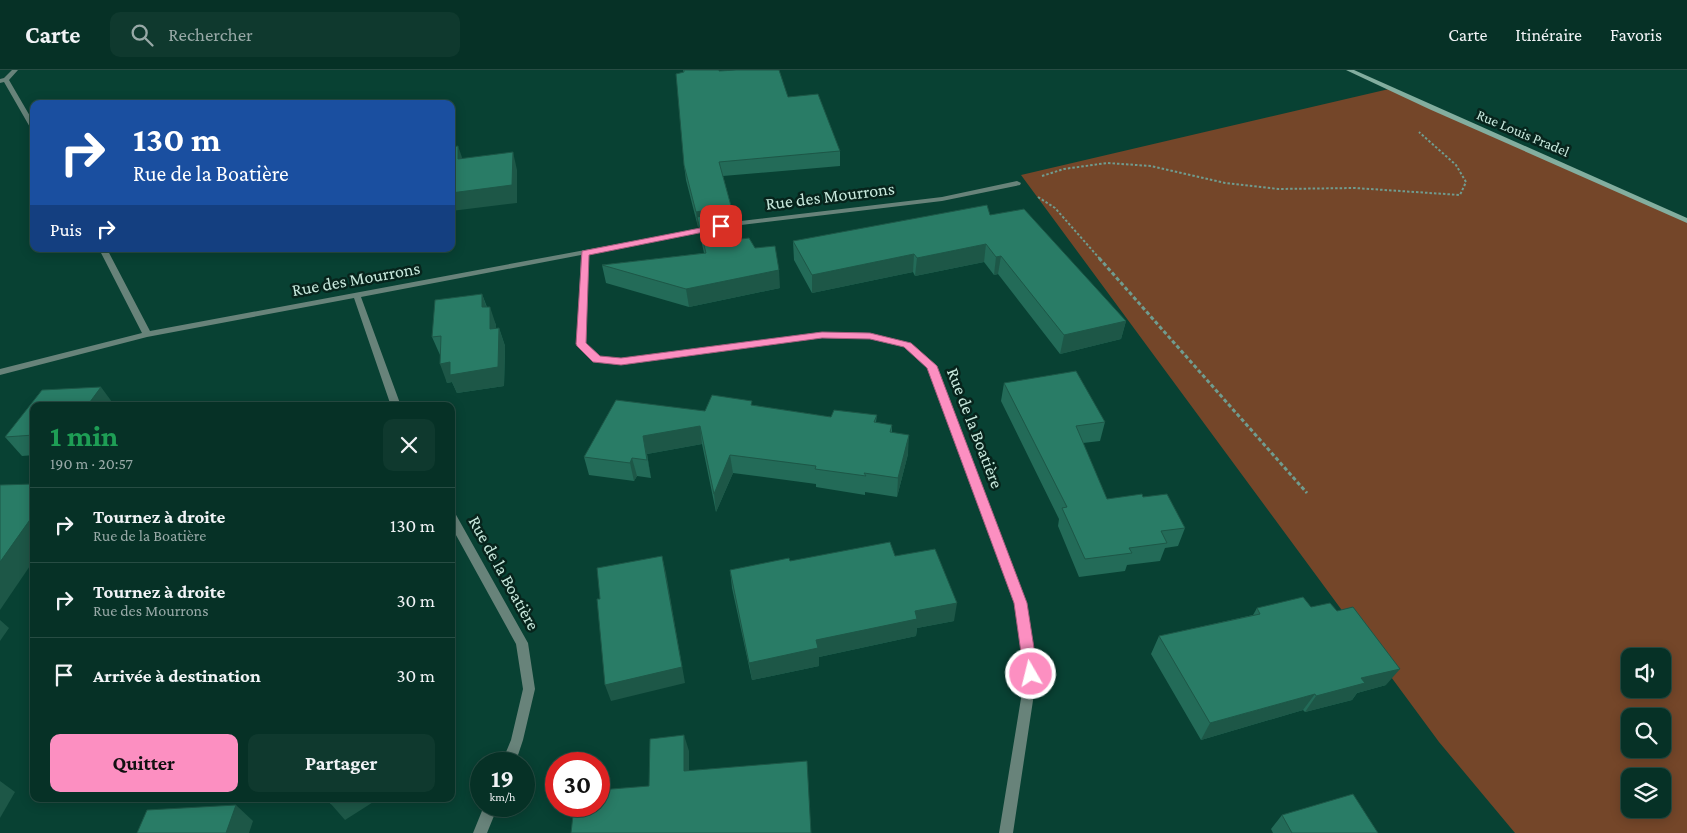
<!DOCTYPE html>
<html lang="fr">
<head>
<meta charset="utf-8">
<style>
	:root { --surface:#063126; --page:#0f392e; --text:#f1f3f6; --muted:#98a9a7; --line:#274c43; --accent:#fc8fc1 }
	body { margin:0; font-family:"Crimson Pro",serif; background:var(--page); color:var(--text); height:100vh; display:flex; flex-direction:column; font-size:19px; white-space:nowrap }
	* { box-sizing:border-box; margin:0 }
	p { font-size:16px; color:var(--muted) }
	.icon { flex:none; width:28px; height:28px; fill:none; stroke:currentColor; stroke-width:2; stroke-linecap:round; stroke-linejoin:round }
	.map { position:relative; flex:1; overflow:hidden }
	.side { position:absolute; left:30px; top:332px; width:425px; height:400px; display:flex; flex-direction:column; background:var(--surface); border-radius:10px; box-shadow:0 2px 12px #0003,0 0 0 1px var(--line) }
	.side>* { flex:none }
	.guide { position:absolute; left:30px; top:30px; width:425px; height:152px; border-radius:10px; box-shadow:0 2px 12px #0003,0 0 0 1px var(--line); background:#1a4fa0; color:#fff; overflow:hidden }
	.fabs { position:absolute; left:1621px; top:578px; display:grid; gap:10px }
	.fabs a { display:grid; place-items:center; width:50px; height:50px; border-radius:10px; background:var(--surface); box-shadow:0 2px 12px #0003,0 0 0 1px var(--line); font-size:25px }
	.speed { position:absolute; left:470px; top:682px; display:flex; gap:10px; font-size:25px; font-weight:700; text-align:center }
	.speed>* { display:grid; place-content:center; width:65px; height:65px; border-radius:50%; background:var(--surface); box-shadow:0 2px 12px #0003,0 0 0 1px var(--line); line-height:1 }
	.speed small { font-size:12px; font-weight:400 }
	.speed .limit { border:8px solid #d22; background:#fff; color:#111 }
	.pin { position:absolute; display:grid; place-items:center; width:42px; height:42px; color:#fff; margin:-21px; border-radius:10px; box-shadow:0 2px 8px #0006 }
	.me { position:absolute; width:55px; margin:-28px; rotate:352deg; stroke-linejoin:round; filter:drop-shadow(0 0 4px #0008) }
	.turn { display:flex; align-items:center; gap:18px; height:105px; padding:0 20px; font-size:22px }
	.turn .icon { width:65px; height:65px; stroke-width:2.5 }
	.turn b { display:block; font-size:35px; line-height:42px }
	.then { display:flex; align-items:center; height:48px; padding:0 20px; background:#0003; gap:10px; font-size:19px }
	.round { display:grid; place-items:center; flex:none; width:52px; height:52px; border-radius:10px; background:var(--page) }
	.overview { display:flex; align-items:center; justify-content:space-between; height:85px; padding:0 20px }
	h1 { font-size:30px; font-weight:700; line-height:38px; color:#1e9e55 }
	.button { display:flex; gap:10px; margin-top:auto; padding:10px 20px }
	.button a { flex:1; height:58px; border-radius:10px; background:var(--accent); color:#111; font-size:20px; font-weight:700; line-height:58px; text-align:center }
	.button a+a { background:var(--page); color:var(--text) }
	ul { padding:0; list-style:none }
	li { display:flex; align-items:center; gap:15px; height:75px; padding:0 20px; border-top:1px solid var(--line) }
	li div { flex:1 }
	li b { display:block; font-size:19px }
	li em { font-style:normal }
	header { display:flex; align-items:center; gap:30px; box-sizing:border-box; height:70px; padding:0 25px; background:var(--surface); border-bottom:1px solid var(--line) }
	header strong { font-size:24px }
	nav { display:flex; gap:28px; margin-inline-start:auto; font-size:18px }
	.search { width:350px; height:45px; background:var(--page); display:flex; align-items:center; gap:12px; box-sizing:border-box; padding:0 18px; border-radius:10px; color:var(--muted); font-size:19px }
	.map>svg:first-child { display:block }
	.green { fill:#744629; fill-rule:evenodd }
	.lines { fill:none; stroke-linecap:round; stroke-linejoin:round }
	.path-far1 { stroke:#709c8f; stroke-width:2; stroke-dasharray:2.5 2; stroke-linecap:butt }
	.path { stroke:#709c8f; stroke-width:3; stroke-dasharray:4 2.5; stroke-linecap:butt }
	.minor { fill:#68837a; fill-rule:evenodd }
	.secondary { fill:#83ae9f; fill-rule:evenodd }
	.wall { fill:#236b58 }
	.shaded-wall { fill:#1d5747 }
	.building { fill:#297c66; stroke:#1d5747 }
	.route { fill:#fc8fc1; stroke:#a45d7d }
	.labels { text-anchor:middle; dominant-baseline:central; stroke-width:5; stroke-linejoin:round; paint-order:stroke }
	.far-street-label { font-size:15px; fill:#c8e9dd; stroke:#07241c }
	.street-label { font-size:18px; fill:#c8e9dd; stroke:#07241c }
</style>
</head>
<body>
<header>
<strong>Carte</strong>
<div class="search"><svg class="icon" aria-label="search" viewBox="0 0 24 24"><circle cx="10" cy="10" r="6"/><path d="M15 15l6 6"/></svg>Rechercher</div>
<nav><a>Carte</a><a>Itinéraire</a><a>Favoris</a></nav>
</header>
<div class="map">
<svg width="1687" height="763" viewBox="0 0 1687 763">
	<rect width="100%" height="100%" fill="#084133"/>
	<path class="green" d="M1389 19 1687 151V763H1515L1439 672 1021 105ZM1630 586H1662V619H1630ZM1630 646H1662V679H1630ZM1630 706H1662V739H1630Z"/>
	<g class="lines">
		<g class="path-far1">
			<polyline points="1042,106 1064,99 1107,93 1151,96 1225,113 1278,119 1355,118 1460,125 1466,112 1456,95 1419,62"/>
			<polyline points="1038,127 1055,138 1100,189"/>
		</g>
		<polyline class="path" points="1099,188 1307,423"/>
		<g class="minor">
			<polygon points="12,0 18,0 9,10 34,53 34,61 31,59 4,12 0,13 0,9 4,8"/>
			<polygon points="1017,111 1021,113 1020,115 942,131 741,155 589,184 585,273 600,287 621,289 822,262 870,263 910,273 935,294 1026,533 1037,604 1013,763 999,763 1025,604 1014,533 928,297 904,277 870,269 822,268 621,295 594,292 577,274 581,185 361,227 401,336 391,336 354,228 147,267 0,305 0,299 142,263 99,179 107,179 150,261 741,151 942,127"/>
			<polygon points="451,442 455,443 528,573 535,619 523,670 515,694 501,694 511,670 523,619 516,574 451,456"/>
			<polygon points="484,736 498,736 487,763 473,763"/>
		</g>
		<polygon class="secondary" points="1346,0 1354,0 1687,148 1687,153 1429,39"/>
	</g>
	<g class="wall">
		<polygon points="683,0 719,0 719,1 788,27 840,81 840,96 723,106 731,136 731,141 741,169 755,178 780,218 689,237 606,213 602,195 704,183 700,165 699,157 698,157 686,110 684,95"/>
		<polygon points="990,145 1126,251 1121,269 1060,284 998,204 994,205 984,192 915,206 913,202 812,223 794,190 793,171"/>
		<polygon points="482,224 487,237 496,255 496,258 499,258 505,276 504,316 457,323 452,312 447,313 440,285 432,267"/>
		<polygon points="1004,313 1105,352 1100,371 1083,373 1107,429 1143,427 1185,458 1178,476 1165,478 1160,491 1127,495 1125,501 1079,507 1058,456 1059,449 1001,331"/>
		<polygon points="753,335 831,347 877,345 876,352 892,355 892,363 908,384 897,427 865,422 865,425 816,417 816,414 733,403 716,442 702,374 647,384 651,408 637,406 634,411 589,405 584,387 705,341"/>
		<polygon points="34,336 34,385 22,386 5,367"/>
		<polygon points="895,486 954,551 917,558 916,566 819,587 819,596 752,610 732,518 730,500 790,491"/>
		<polygon points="1311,537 1386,615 1357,623 1352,630 1305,642 1303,640 1201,670 1151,584 1159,566 1253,545 1257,538"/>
		<polygon points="1282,745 1378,763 1273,763 1271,759"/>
	</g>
	<g class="shaded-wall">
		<polygon points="458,76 464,93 458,89"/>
		<polygon points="513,82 517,100 517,133 451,141 451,123"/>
		<polygon points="731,136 732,151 697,147 699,157 698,157 696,142"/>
		<polygon points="986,174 984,192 915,206 917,188"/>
		<polygon points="914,184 913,202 812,223 812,205"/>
		<polygon points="1001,186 998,204 994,205 996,187"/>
		<polygon points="779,200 780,218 689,237 686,219"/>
		<polygon points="482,224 488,242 482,237"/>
		<polygon points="490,237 496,255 496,278 490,259"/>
		<polygon points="1126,251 1121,269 1060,284 1064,265"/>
		<polygon points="499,258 505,276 504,316 457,323 452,312 447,313 440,294"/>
		<polygon points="101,317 115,336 87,336"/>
		<polygon points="700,356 702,374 647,384 651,408 643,366"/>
		<polygon points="909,365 908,384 897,427 898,408"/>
		<polygon points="730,385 733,403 716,442 714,424"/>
		<polygon points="632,388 637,406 634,411 630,393"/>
		<polygon points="34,444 34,490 0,540 0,492"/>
		<polygon points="662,486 666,503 685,613 611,631 605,615"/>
		<polygon points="957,533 954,551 917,558 916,566 819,587 819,596 752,610 749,593 816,570 915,541"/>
		<polygon points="0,550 9,558 0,571"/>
		<polygon points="1400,599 1386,615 1357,623 1352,630 1305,642 1316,626 1361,608"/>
		<polygon points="1315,624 1303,640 1201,670 1210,653"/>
		<polygon points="684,665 689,681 689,717 684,701"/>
		<polygon points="0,711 15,722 0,748"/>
		<polygon points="340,729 378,729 345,750 331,734"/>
		<polygon points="236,735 253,751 249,763 226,763"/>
	</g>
	<g class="building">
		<polygon points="684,0 719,0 719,1 736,0 779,0 788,27 818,24 840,81 719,92 731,136 696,142 684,95 676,4 684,2"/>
		<polygon points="458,76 458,89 513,82 512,115 451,123 451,77"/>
		<polygon points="987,135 990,145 1024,139 1126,251 1064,265 1001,186 996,187 986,174 917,188 914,184 812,205 793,171"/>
		<polygon points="733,140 741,169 749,168 755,178 775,176 779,200 686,219 602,195 706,183 697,147"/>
		<polygon points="482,224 482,237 490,237 490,259 499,258 498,297 450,305 450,292 440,294 441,266 432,267 435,230"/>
		<polygon points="1076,301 1105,352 1076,356 1107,429 1142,424 1143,427 1167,424 1185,458 1161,461 1167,473 1129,478 1132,483 1085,489 1062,438 1067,437 1004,313"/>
		<polygon points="101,317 87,336 34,336 34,365 5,367 42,320"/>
		<polygon points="712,325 752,331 751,335 831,347 834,340 877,345 874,352 892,355 890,362 909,365 898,408 864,403 866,406 815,399 816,396 730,385 714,424 700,356 643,366 647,390 632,388 630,393 584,387 616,330 705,341"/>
		<polygon points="34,414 34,444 0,492 0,415"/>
		<polygon points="890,472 895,486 935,479 957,533 915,541 917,549 816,570 818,578 749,593 730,500 789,488 790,491"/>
		<polygon points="662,486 682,597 605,615 597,529 600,529 597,498"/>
		<polygon points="1303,527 1311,537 1330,533 1337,541 1353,537 1400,599 1361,608 1365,613 1316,626 1315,624 1210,653 1159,566 1260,544 1257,538"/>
		<polygon points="684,665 684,701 807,691 811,763 571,763 574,736 599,736 599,720 649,716 650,669"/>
		<polygon points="1353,724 1378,763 1292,763 1282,745"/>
		<polygon points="328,729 340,729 331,734"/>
		<polygon points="236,735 226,763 137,763 147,740"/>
	</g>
	<polygon class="route" points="721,154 726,156 724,158 589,185 586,273 600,286 621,288 822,262 870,263 911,273 937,296 1027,533 1038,604 1036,608 1031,610 1026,608 1024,604 1014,533 927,298 904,277 870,269 822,268 621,295 593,292 577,276 576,274 582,181"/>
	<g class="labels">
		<g class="far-street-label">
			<text transform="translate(1523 63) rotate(23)">Rue Louis Pradel</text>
		</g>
		<g class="street-label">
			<text transform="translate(830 126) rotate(-7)">Rue des Mourrons</text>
			<text transform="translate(356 209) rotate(-10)">Rue des Mourrons</text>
			<text transform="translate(975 358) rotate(69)">Rue de la Boatière</text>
			<text transform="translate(504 503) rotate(61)">Rue de la Boatière</text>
		</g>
	</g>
</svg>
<div class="fabs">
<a><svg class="icon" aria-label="sound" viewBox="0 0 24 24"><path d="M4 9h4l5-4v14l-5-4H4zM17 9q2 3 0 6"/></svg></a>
<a><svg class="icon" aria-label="search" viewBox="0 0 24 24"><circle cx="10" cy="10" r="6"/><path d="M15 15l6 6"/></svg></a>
<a><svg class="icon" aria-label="layers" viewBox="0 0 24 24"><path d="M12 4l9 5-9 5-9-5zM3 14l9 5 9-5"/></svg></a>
</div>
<div class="speed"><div>19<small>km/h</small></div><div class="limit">30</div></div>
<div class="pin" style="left:721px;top:156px;background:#d93025"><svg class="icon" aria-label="arrive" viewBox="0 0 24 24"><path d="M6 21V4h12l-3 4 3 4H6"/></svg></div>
<svg class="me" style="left:1031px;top:604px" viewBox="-20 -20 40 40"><circle r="17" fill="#fc8fc1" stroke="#fff" stroke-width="3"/><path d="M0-11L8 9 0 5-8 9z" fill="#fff"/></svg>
<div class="guide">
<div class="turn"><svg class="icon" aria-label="right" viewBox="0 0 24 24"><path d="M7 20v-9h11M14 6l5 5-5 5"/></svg><div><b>130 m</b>Rue de la Boatière</div></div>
<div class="then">Puis<svg class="icon" aria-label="right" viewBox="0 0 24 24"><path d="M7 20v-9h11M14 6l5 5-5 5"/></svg></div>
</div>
<section class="side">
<div class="overview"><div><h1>1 min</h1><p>190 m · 20:57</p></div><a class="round"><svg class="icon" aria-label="close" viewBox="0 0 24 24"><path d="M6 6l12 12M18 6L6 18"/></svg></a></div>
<ul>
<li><svg class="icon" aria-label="right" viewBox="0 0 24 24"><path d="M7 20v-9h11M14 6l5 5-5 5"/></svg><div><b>Tournez à droite</b><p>Rue de la Boatière</p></div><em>130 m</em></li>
<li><svg class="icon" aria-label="right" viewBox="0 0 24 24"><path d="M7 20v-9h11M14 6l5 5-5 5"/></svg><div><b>Tournez à droite</b><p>Rue des Mourrons</p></div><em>30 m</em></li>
<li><svg class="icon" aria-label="arrive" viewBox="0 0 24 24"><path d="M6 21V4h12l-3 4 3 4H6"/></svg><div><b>Arrivée à destination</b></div><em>30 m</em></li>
</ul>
<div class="button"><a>Quitter</a><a>Partager</a></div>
</section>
</div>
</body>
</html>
